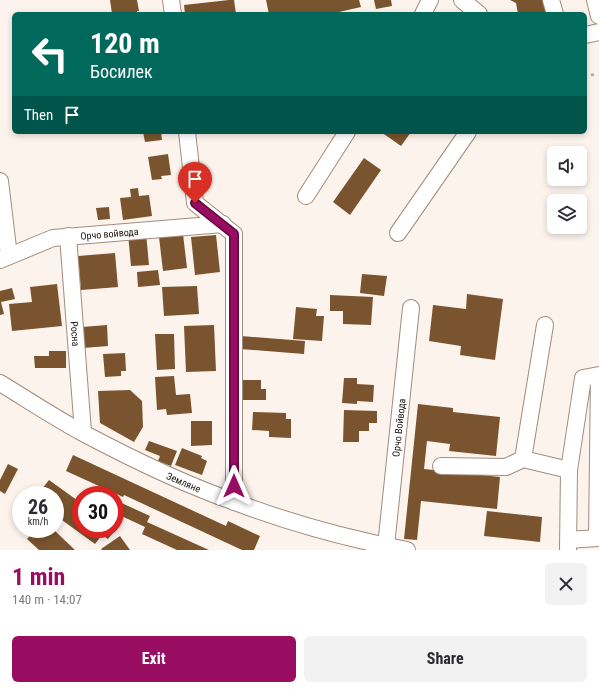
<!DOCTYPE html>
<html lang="en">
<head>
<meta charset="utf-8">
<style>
	:root { --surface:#fff; --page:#f2f2f3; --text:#2b2b33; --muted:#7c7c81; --accent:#980d62 }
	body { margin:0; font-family:"Roboto Condensed",sans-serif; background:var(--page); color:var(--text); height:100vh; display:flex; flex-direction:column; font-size:15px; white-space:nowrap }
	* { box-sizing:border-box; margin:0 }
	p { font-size:13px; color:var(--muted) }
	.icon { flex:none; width:22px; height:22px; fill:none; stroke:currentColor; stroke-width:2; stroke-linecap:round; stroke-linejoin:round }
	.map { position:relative; height:550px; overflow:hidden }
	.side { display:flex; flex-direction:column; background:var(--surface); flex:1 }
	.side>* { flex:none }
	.banner { position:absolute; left:12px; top:12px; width:575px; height:122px; border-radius:6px; box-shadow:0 2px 6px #0003; background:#00695c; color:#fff; overflow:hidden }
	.controls { position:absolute; left:547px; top:146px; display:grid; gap:8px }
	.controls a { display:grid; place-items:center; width:40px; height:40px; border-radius:6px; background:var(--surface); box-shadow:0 2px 6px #0003; font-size:20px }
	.speed { position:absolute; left:12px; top:486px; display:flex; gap:8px; font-size:20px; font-weight:700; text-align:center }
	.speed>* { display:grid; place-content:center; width:52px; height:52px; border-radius:50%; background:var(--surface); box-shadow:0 2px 6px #0003; line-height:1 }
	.speed small { font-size:10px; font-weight:400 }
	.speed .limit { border:6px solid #d22; background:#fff; color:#111 }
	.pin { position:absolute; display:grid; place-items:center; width:34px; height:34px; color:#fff; margin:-41px -17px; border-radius:50% 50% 50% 0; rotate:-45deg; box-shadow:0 0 4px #0007 }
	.pin .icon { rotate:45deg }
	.me { position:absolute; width:44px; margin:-22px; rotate:0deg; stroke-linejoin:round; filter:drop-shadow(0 0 3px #0008) }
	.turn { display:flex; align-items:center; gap:14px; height:84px; padding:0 12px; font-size:18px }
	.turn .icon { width:52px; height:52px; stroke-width:2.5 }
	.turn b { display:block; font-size:28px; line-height:34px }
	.then { display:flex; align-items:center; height:38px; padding:0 12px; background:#0003; gap:8px; font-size:15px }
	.round { display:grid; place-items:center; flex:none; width:42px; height:42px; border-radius:6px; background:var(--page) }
	.head { display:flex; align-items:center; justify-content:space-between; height:68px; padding:0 12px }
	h1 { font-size:24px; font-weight:700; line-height:30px; color:var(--accent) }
	.cta { display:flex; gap:8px; margin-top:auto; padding:8px 12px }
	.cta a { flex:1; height:46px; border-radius:6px; background:var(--accent); color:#fff; font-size:16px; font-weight:700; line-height:46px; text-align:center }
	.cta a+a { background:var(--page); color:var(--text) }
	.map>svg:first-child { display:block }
	.building { fill:#79542e }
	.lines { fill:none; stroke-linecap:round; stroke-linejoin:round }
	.minor-casing { stroke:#a18c7d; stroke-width:18 }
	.path { stroke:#ada59f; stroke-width:2.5; stroke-dasharray:3 3; stroke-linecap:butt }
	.minor { stroke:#fff; stroke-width:16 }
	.route-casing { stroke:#630840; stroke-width:10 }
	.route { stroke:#980d62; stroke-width:7 }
	.labels { text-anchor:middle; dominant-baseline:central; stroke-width:4; stroke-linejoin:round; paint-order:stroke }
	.street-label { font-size:10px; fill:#1a120d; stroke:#fcf3ed }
</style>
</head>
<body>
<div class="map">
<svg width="599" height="550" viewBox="0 0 599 550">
	<rect width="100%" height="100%" fill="#fcf3ed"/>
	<g class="building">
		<polygon points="110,0 137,0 139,11 137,11 137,14 112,14"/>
		<polygon points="229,0 234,0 236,14 185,14 184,5"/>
		<polygon points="266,0 359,0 361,7 330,14 269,14"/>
		<polygon points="374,0 391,0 392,6 376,9"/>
		<polygon points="510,0 550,0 551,14 518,14 516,3"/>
		<polygon points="143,132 161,132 162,140 145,142"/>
		<polygon points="381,132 411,132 401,146"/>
		<polygon points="168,154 171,175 161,176 162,179 152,180 148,157"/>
		<polygon points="364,158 381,170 350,215 333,202"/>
		<polygon points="138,188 139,196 149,195 152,216 123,220 120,198 131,197 130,189"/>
		<polygon points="109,207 110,219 98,220 96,208"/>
		<polygon points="146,233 149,265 131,266 128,234"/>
		<polygon points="183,234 187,268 163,271 159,237"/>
		<polygon points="216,235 220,272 195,275 191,237"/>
		<polygon points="115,253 118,287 81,290 78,256"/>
		<polygon points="158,270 160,285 138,287 137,272"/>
		<polygon points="362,274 387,276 384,296 360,293"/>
		<polygon points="57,284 62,326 12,331 9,304 32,302 30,287"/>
		<polygon points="197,286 199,314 164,316 162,287"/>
		<polygon points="12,288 15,299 1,302 4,314 0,315 0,291"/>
		<polygon points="467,294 503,299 495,360 460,355 461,346 429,341 433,305 466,309"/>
		<polygon points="330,295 373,297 371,325 343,324 343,311 330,311"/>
		<polygon points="296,307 317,309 316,316 324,316 322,341 293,339"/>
		<polygon points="107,325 108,346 83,348 82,327"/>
		<polygon points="214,325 216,371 186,372 184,326"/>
		<polygon points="155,334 174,334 175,369 157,370"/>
		<polygon points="241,336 305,341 304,354 240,349"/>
		<polygon points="49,351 66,351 66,368 35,368 34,356 49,356"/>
		<polygon points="125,353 126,371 121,371 121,376 105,377 103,354"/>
		<polygon points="174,376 176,395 190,394 192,413 167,415 166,409 157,410 155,377"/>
		<polygon points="344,378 357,378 357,384 374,385 373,402 357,401 357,404 342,403"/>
		<polygon points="241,380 261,380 261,389 266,389 266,400 241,400"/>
		<polygon points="130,390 142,401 143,427 134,442 100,423 98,391"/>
		<polygon points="418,404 453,408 453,412 500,417 496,456 449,451 450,444 427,441 424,469 500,477 497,509 421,501 417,540 404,539"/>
		<polygon points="344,410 377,411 377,423 369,423 369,431 359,431 359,442 343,442"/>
		<polygon points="253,412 286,413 286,419 291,419 291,438 269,437 269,431 252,430"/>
		<polygon points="191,421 212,421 212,445 191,446"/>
		<polygon points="149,441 177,451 171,466 158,461 160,456 145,450"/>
		<polygon points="182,448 202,456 201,458 207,461 202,475 175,465"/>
		<polygon points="73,455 226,526 228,521 260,536 254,550 242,550 124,495 123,497 66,471"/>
		<polygon points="8,464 18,469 5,494 0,491 0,480"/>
		<polygon points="49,480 81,503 81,529 116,529 108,539 102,535 95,544 55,515 55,495 48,495 41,490"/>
		<polygon points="115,500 150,516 147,522 209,550 177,550 142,534 145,527 115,513"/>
		<polygon points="487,511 542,517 540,542 484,536"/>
		<polygon points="36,529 53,529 75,550 39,550 27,539"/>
		<polygon points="120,536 130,550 102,550 101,549"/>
	</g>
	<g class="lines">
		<g class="minor-casing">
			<g id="minor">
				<polyline points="171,0 173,14"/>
				<polyline points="462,0 479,14"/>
				<polyline points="551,0 555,14"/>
				<polyline points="595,0 599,16"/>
				<polyline points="423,14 430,0"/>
				<polyline points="585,35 599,32"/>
				<polyline points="187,132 195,203 234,234 234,502"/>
				<polyline points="0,181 9,256"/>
				<polyline points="306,196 347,132"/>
				<polyline points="398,233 468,132"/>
				<path id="s1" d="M68 236 83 432"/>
				<path id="s2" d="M0 260 53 238 223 224"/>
				<path id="s3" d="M0 383C28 400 55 418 83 433 132 459 183 484 235 502 290 523 349 539 407 550"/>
				<polyline points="523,459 545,325"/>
				<polyline points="441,466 506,467 523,459 569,470"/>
				<path id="s4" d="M386 546 411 308"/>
				<polyline points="568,550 569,470 583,378 599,375 597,538 568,540"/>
			</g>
		</g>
		<polyline class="path" points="591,75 596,74"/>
		<use href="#minor" class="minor"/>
	</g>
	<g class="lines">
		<g class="route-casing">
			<polyline id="route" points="195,203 234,234 234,486"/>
		</g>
		<use href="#route" class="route"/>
	</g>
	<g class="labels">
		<g class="street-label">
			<text stroke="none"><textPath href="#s2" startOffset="114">Орчо войвода</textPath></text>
			<text stroke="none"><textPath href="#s1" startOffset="98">Росна</textPath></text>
			<text stroke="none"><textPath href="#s4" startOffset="119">Орчо Войвода</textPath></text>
			<text stroke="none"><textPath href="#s3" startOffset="209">Земляне</textPath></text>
		</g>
	</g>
</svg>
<div class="controls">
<a><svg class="icon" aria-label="sound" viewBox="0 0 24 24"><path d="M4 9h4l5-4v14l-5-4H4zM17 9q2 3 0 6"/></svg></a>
<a><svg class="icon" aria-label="layers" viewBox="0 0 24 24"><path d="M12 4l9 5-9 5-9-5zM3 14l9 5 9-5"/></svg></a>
</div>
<div class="speed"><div>26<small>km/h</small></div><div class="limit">30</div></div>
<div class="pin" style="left:195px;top:203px;background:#d93025"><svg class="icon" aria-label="arrive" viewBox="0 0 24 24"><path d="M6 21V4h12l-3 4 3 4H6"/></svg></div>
<svg class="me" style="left:234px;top:486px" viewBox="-20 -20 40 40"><path d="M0-17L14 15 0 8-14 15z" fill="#980d62" stroke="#fff" stroke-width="4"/></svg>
<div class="banner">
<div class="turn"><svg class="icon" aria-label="left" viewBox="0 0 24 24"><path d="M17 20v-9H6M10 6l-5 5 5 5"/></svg><div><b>120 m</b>Босилек</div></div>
<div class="then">Then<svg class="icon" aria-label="arrive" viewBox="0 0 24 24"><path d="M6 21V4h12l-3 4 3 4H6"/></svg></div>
</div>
</div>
<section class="side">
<div class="head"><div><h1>1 min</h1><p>140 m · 14:07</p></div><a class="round"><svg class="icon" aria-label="close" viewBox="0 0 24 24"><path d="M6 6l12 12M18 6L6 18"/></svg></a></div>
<div class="cta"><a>Exit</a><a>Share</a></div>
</section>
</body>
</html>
